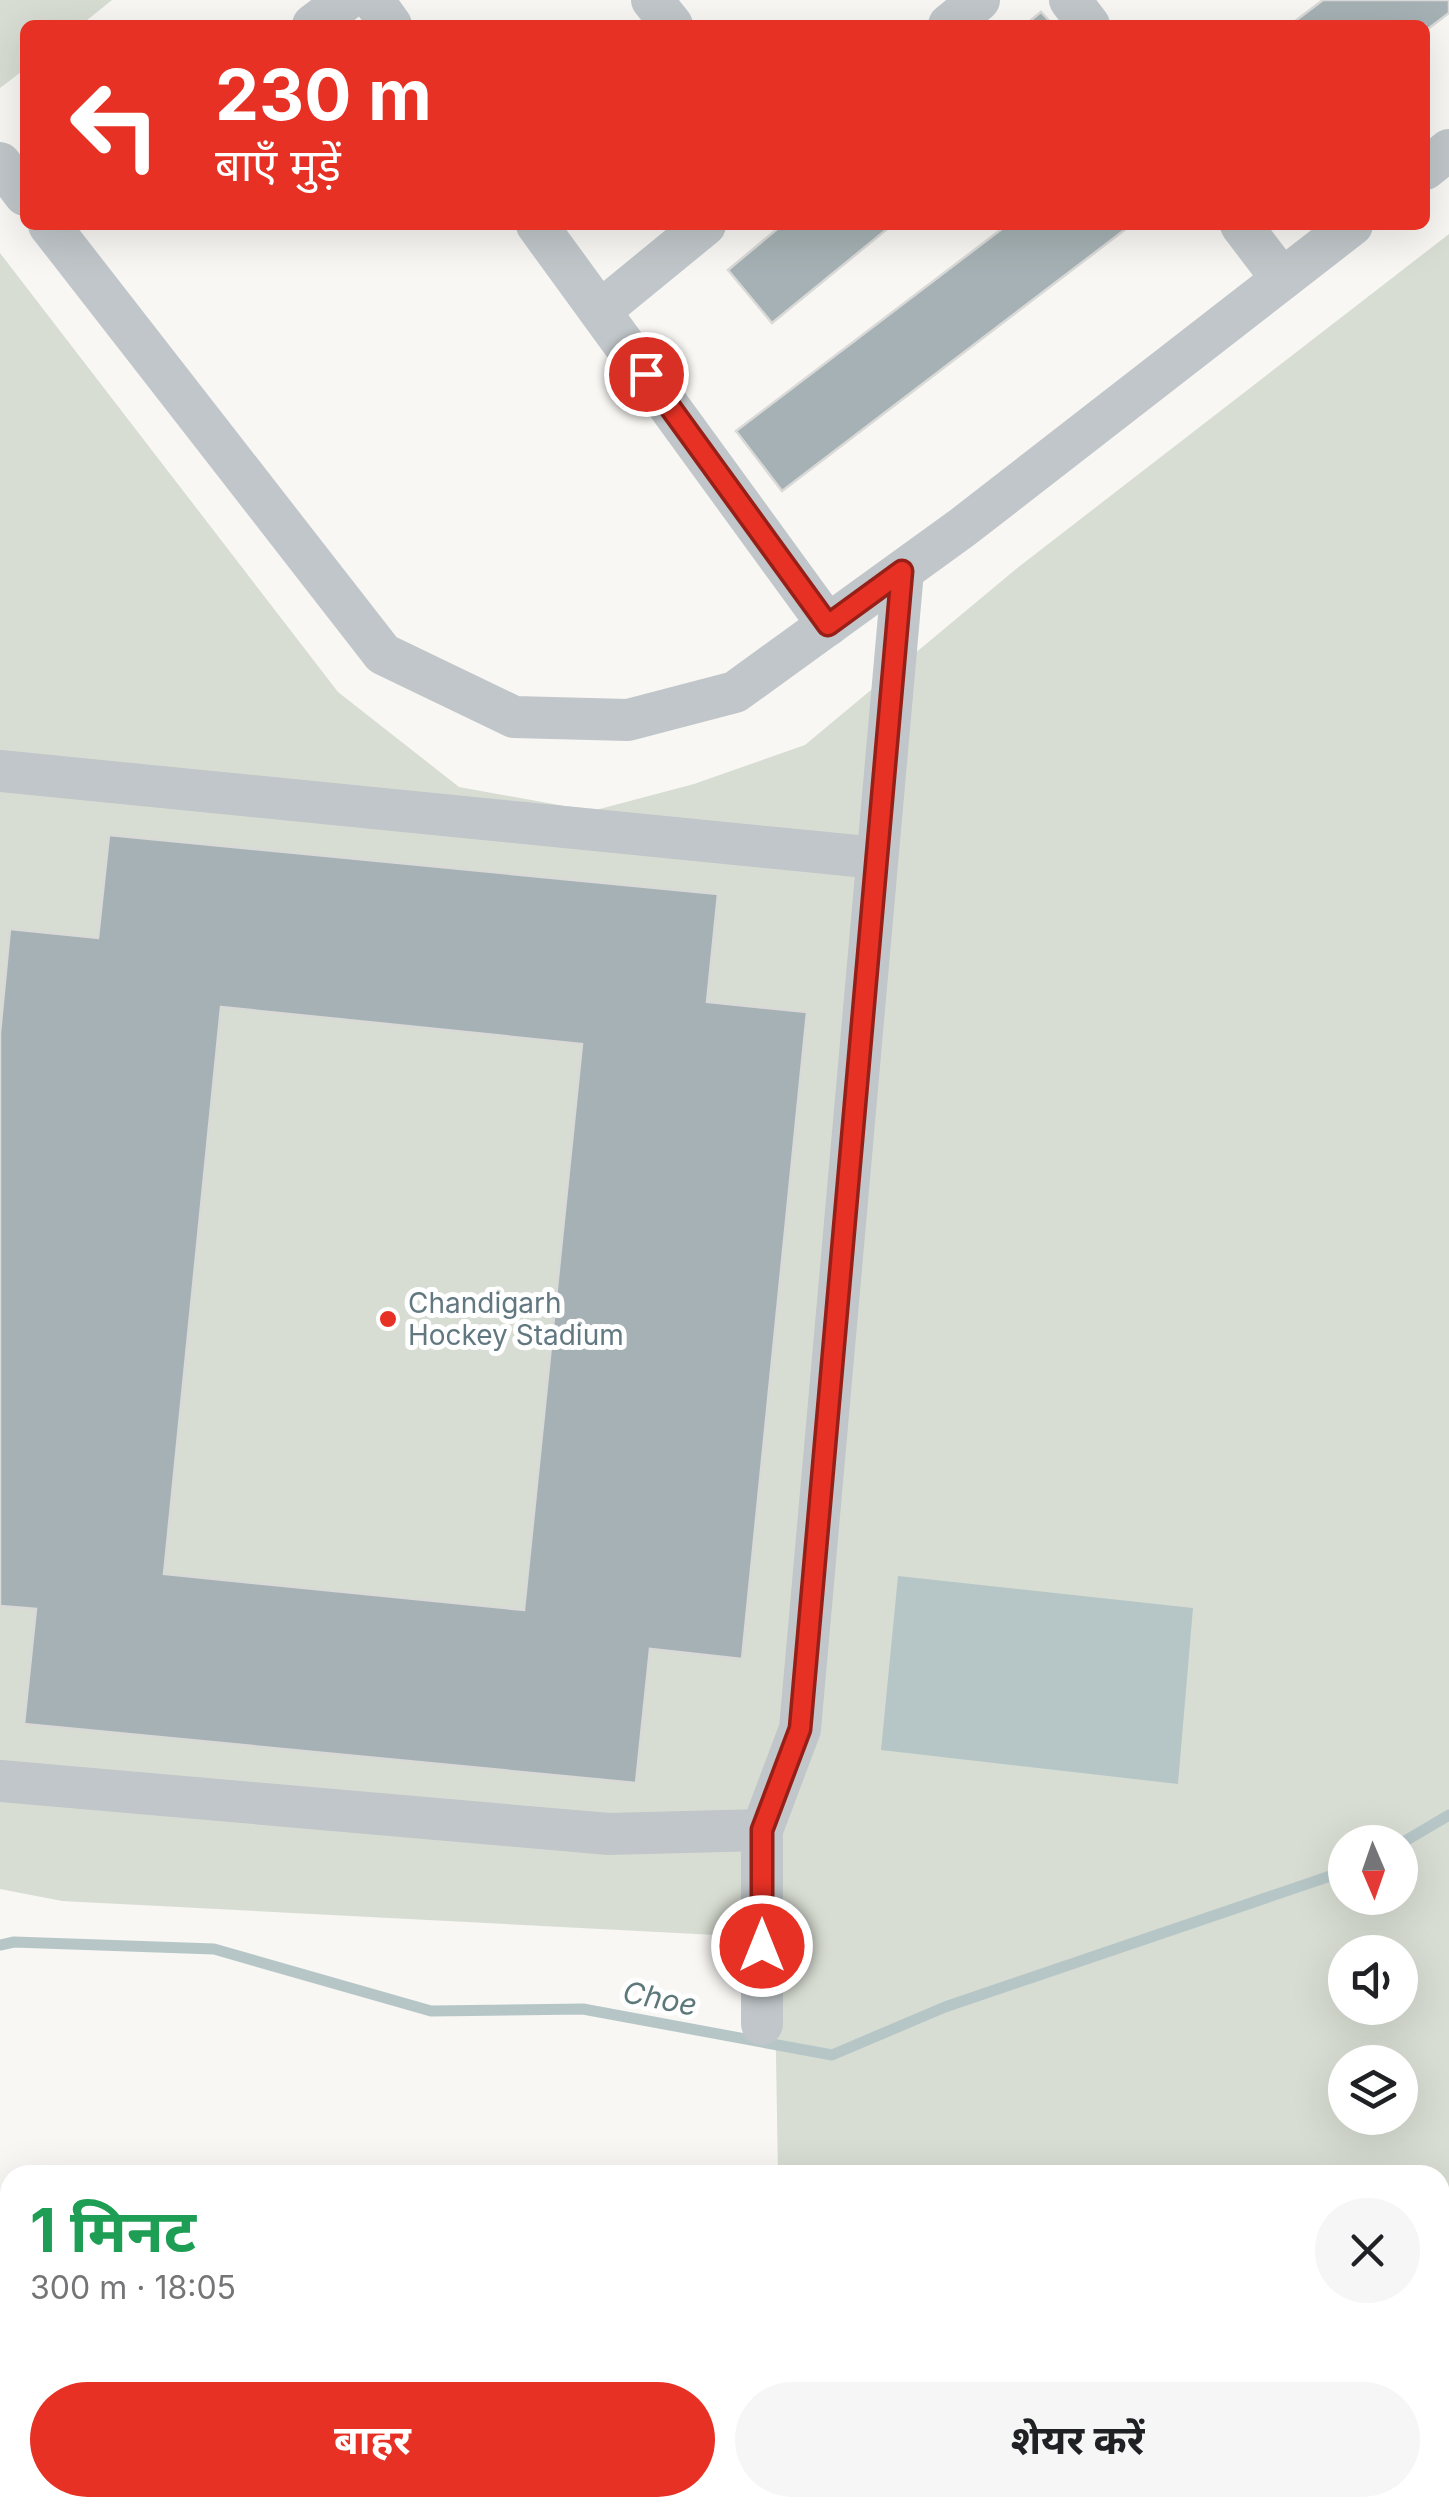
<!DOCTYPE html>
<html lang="hi">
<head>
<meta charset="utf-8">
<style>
	:root { --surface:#fff; --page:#f6f6f6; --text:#202124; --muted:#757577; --accent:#e73125 }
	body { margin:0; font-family:Inter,"Noto Sans Devanagari",sans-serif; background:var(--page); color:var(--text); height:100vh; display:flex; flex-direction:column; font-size:38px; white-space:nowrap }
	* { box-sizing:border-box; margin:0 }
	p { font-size:32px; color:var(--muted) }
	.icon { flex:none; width:55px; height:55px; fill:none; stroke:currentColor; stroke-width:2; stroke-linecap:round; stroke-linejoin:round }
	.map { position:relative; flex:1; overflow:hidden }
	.drawer { position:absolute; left:0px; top:2165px; width:1450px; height:352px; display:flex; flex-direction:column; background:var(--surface); border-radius:30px 30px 0 0; box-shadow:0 10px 40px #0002 }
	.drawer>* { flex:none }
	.top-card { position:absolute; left:20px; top:20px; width:1410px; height:210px; border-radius:15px; box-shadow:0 10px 40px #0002; background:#e73125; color:#fff; overflow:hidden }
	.needle { width:65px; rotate:178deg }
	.buttons { position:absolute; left:1328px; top:1825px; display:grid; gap:20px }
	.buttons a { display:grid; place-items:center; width:90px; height:90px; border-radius:50%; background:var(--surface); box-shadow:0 10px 40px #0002; font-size:50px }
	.pin { position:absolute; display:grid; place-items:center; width:85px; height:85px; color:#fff; margin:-42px; border:5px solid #fff; border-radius:50%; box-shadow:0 2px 10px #0007 }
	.me { position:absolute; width:110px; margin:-55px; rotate:0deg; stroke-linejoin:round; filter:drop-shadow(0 0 8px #0008) }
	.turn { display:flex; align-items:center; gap:35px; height:210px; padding:0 30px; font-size:45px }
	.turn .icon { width:130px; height:130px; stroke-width:2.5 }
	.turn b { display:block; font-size:70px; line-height:85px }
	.round { display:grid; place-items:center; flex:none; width:105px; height:105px; border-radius:52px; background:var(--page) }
	.headline { display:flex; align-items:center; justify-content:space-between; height:170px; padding:0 30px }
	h1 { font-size:60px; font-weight:700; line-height:75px; color:#1e9e55 }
	.button { display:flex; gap:20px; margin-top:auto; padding:20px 30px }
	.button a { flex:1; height:115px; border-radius:60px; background:var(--accent); color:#fff; font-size:40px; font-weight:700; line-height:115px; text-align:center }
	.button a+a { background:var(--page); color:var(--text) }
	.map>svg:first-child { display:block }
	.green { fill:#d8ddd3; fill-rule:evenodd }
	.water { fill:#b6c6c7 }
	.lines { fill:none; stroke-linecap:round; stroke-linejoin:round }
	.stream { stroke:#b6c6c7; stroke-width:11 }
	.building { fill:#a5b1b4; stroke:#d9d9d7; stroke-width:2.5; fill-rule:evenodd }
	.street { stroke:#c0c6c9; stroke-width:42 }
	.secondary { stroke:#d3d9dc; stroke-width:55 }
	.route-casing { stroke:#962018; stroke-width:25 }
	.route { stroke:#e73125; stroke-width:18 }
	.poi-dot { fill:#e73125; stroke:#fff; stroke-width:4 }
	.labels { text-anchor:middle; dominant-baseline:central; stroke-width:10; stroke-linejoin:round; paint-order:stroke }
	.poi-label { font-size:28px; fill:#627880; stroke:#fff; text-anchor:start }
	.water-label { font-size:30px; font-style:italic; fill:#5d787b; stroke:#fff }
</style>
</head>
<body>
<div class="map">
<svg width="1449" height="2517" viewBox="0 0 1449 2517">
	<rect width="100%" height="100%" fill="#f8f7f4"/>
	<g class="green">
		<polygon points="0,0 112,0 81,25 25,25 25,69 0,88"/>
		<path d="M1449 234V2235L1440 2236V2175H778L774 1938 62 1901 0 1889V253L338 692 459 787 592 811 694 784 805 745 1016 569ZM1345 1842H1400V1898H1345ZM1345 1952H1400V2008H1345ZM1345 2062H1400V2118H1345Z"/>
	</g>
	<polygon class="water" points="898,1576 1193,1608 1178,1784 881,1750"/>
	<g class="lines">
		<g class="stream">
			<polyline points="1400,1844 1449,1815"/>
			<polyline points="0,1945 14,1942 214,1949 431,2011 583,2009 832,2055 945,2007 1345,1871"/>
		</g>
	</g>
	<g class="building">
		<polygon points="1323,0 1449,0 1449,13 1425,31 1425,25 1290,25"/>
		<polygon points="1041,12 1053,25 1025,25"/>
		<polygon points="782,225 892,225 772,323 728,270"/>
		<polygon points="1007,225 1131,225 782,491 736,431"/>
		<path d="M109 835 718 894 707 1002 807 1012 742 1659 650 1649 636 1783 24 1724 36 1609 0 1606V1033L10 929 98 938ZM221 1007 582 1044 524 1610 164 1574Z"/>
	</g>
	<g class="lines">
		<g class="street">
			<polyline points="373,0 391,25"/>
			<polyline points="652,0 672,25"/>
			<polyline points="1070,0 1089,25"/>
			<polyline points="313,25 346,0"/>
			<polyline points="949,25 979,0"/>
			<polyline points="0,163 25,195"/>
			<polyline points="1425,169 1449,150"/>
			<polyline points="49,225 383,654 514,717 628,720 735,692 963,527 1352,225"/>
			<polyline points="537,225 828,625"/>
			<polyline points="1241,225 1282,279"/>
			<polyline points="600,311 705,225"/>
			<polyline points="0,771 877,858"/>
			<polyline points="0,1781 609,1834 762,1830"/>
			<polyline points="762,2024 762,1830 800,1729 903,571"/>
		</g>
		<g class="secondary">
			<polyline points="1440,2292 1449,2291"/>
			<polyline points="699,2517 719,2508"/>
			<polyline points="811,2517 832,2508"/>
		</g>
	</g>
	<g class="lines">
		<g class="route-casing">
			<polyline id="route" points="646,374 828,625 902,571 800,1729 762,1830 762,1946"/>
		</g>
		<use href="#route" class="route"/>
	</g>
	<circle class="poi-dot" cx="388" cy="1319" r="10"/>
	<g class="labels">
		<g class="poi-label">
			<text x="408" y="1303">Chandigarh<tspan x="408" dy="32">Hockey Stadium</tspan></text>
		</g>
		<g class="water-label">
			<text transform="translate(660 1998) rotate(11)">Choe</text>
		</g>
	</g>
</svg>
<div class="buttons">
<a><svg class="needle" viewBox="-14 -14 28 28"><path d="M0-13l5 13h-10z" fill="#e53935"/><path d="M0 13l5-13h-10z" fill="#757577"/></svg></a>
<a><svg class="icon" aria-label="sound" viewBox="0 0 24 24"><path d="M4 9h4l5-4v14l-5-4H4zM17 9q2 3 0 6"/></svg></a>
<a><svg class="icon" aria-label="layers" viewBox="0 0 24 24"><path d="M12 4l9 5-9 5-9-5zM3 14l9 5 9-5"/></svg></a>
</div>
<div class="pin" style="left:646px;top:374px;background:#d93025"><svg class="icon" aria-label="arrive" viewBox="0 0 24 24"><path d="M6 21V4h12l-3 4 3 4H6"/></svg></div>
<svg class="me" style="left:762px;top:1946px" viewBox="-20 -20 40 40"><circle r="17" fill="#e73125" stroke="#fff" stroke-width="3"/><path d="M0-11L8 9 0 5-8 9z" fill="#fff"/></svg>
<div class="top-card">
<div class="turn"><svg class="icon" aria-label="left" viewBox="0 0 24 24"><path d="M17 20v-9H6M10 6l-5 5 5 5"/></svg><div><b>230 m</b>बाएँ मुड़ें</div></div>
</div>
<section class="drawer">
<div class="headline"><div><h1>1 मिनट</h1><p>300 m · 18:05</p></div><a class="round"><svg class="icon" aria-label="close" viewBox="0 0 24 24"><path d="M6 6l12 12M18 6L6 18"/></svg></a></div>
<div class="button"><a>बाहर</a><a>शेयर करें</a></div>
</section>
</div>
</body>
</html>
